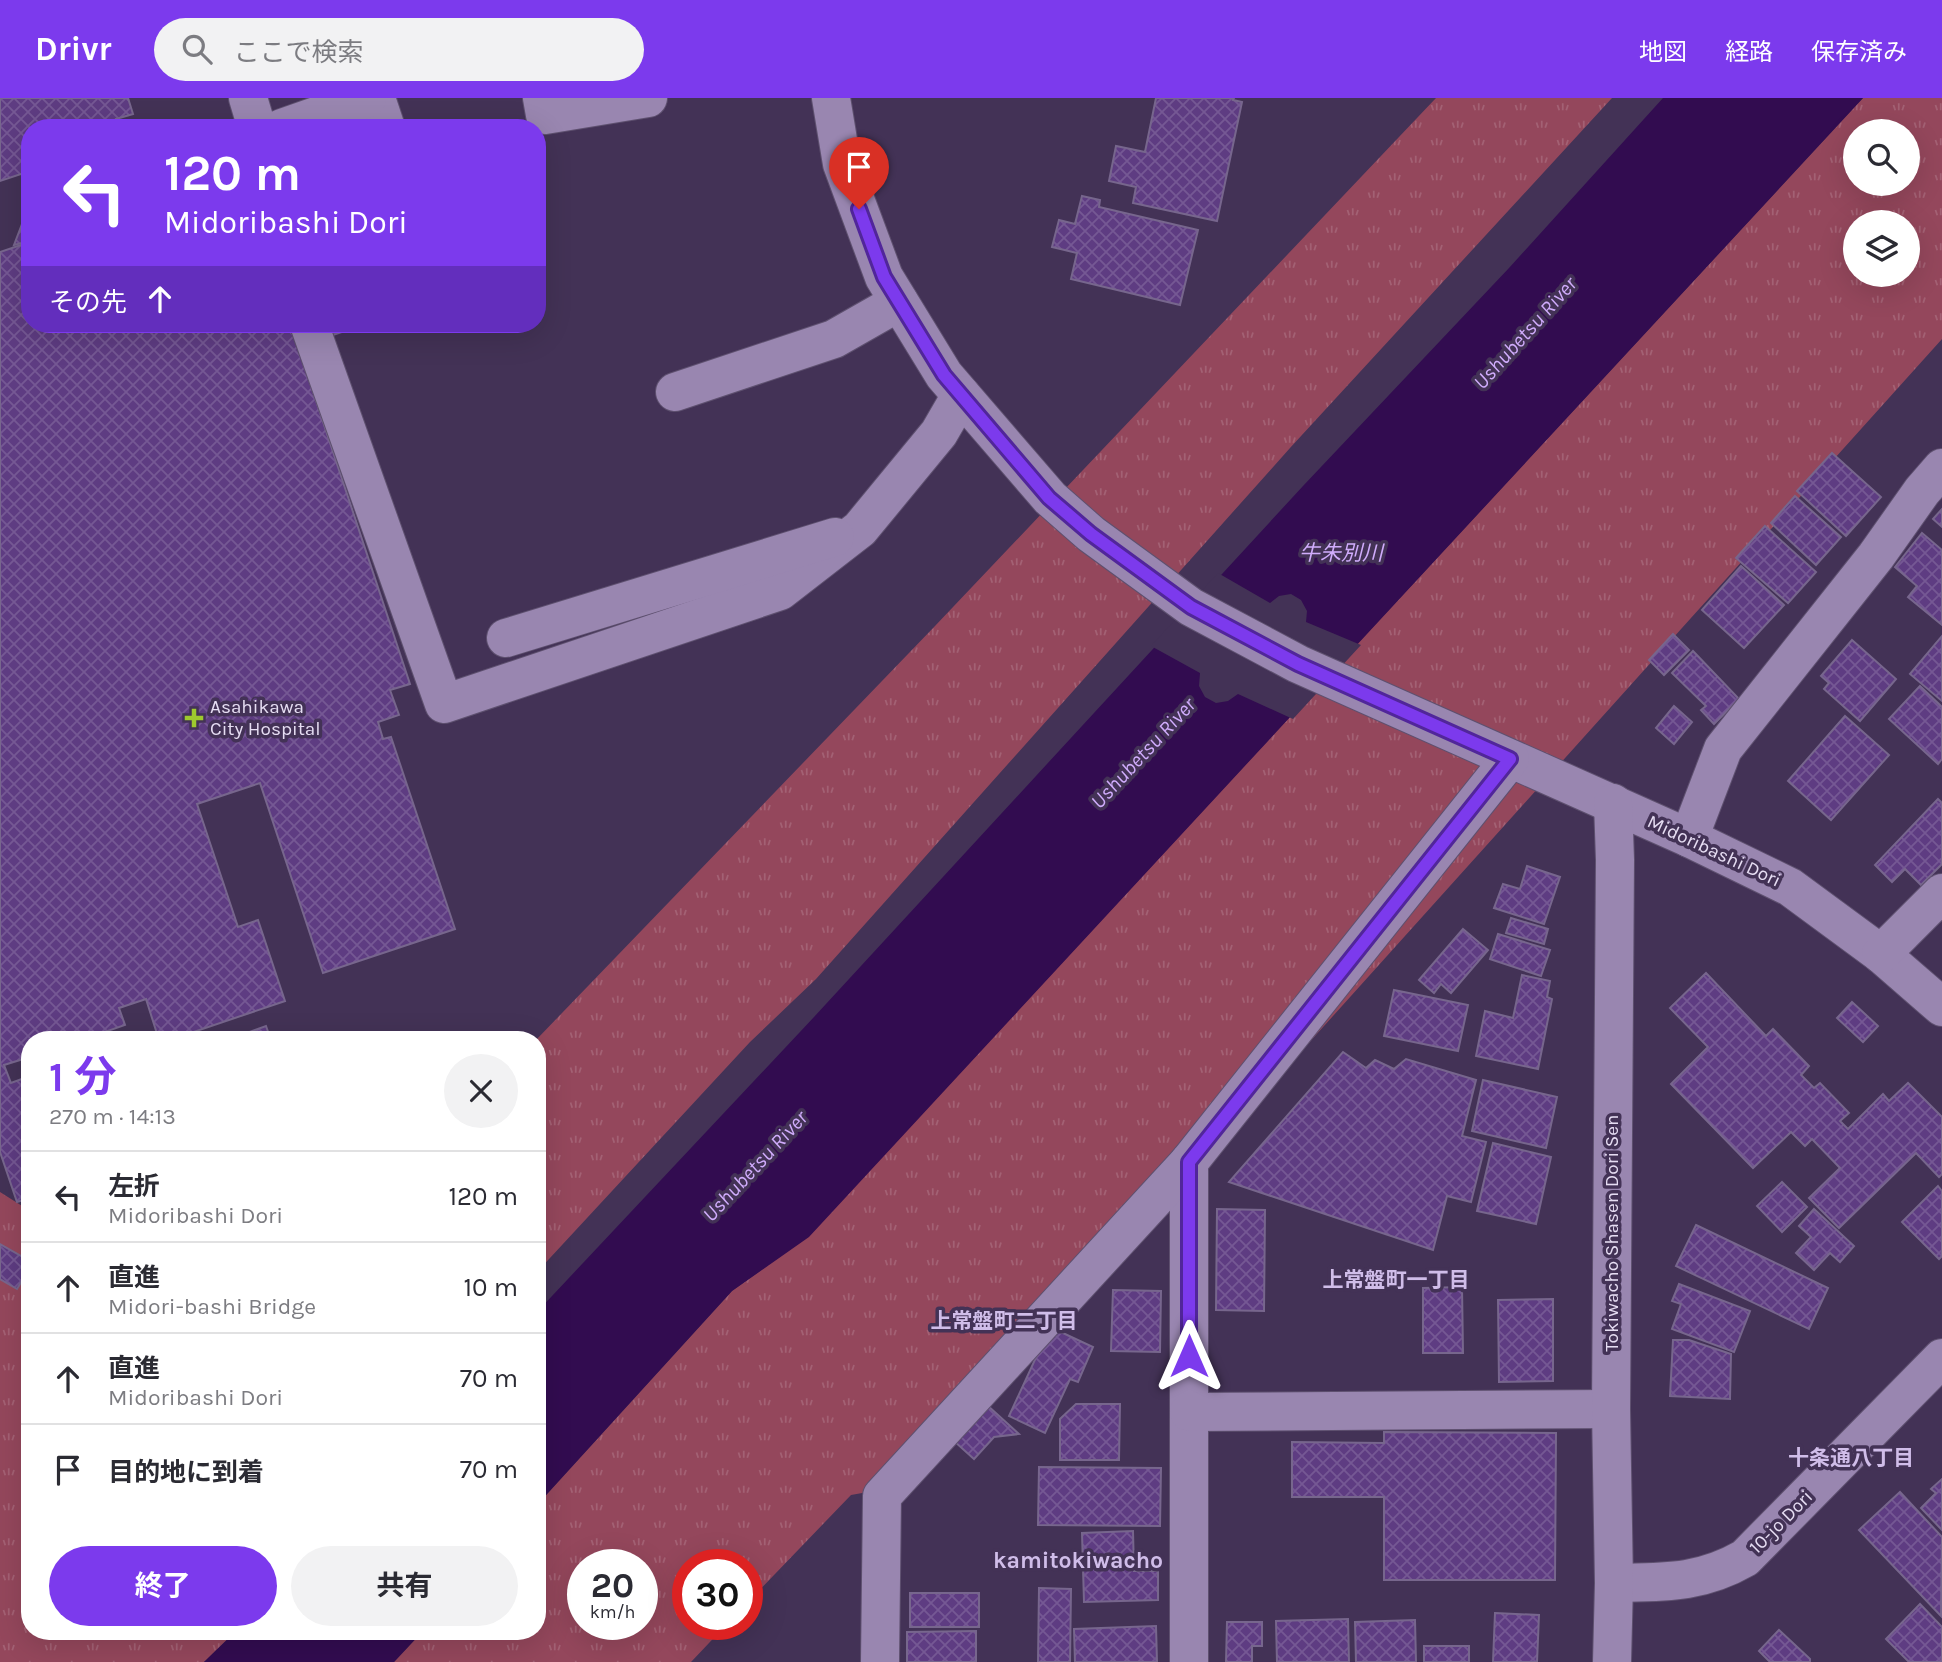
<!DOCTYPE html>
<html lang="ja">
<head>
<meta charset="utf-8">
<style>
	:root { --surface:#fff; --page:#f2f2f3; --text:#2b2b33; --muted:#7c7c81; --line:#e1e1e2; --accent:#7c3aed }
	body { margin:0; font-family:Karla,"Noto Sans JP",sans-serif; background:var(--page); color:var(--text); height:100vh; display:flex; flex-direction:column; font-size:26px; white-space:nowrap }
	* { box-sizing:border-box; margin:0 }
	p { font-size:23px; color:var(--muted) }
	.icon { flex:none; width:38px; height:38px; fill:none; stroke:currentColor; stroke-width:2; stroke-linecap:round; stroke-linejoin:round }
	.map { position:relative; flex:1; overflow:hidden }
	.side { position:absolute; left:21px; top:933px; width:525px; height:609px; display:flex; flex-direction:column; background:var(--surface); border-radius:28px; box-shadow:0 7px 28px #0002 }
	.side>* { flex:none }
	.guide { position:absolute; left:21px; top:21px; width:525px; height:214px; border-radius:28px; box-shadow:0 7px 28px #0002; background:#7c3aed; color:#fff; overflow:hidden }
	.tools { position:absolute; left:1843px; top:21px; display:grid; gap:14px }
	.tools a { display:grid; place-items:center; width:77px; height:77px; border-radius:50%; background:var(--surface); box-shadow:0 7px 28px #0002; font-size:35px }
	.speed { position:absolute; left:567px; top:1451px; display:flex; gap:14px; font-size:35px; font-weight:700; text-align:center }
	.speed>* { display:grid; place-content:center; width:91px; height:91px; border-radius:50%; background:var(--surface); box-shadow:0 7px 28px #0002; line-height:1 }
	.speed small { font-size:18px; font-weight:400 }
	.speed .limit { border:10px solid #d22; background:#fff; color:#111 }
	.pin { position:absolute; display:grid; place-items:center; width:60px; height:60px; color:#fff; margin:-72px -30px; border-radius:50% 50% 50% 0; rotate:-45deg; box-shadow:0 0 7px #0007 }
	.pin .icon { rotate:45deg }
	.me { position:absolute; width:77px; margin:-38px; rotate:0deg; stroke-linejoin:round; filter:drop-shadow(0 0 5px #0008) }
	.turn { display:flex; align-items:center; gap:24px; height:147px; padding:0 28px; font-size:32px }
	.turn .icon { width:91px; height:91px; stroke-width:2.5 }
	.turn b { display:block; font-size:49px; line-height:60px }
	.then { display:flex; align-items:center; height:66px; padding:0 28px; background:#0003; gap:14px; font-size:26px }
	.round { display:grid; place-items:center; flex:none; width:74px; height:74px; border-radius:37px; background:var(--page) }
	.headline { display:flex; align-items:center; justify-content:space-between; height:119px; padding:0 28px }
	h1 { font-size:42px; font-weight:700; line-height:52px; color:var(--accent) }
	.button { display:flex; gap:14px; margin-top:auto; padding:14px 28px }
	.button a { flex:1; height:80px; border-radius:42px; background:var(--accent); color:#fff; font-size:28px; font-weight:700; line-height:80px; text-align:center }
	.button a+a { background:var(--page); color:var(--text) }
	ul { padding:0; list-style:none }
	li { display:flex; align-items:center; gap:21px; height:91px; padding:0 28px; border-top:2px solid var(--line) }
	li div { flex:1 }
	li b { display:block; font-size:26px }
	li em { font-style:normal }
	header { display:flex; align-items:center; gap:42px; box-sizing:border-box; height:98px; padding:0 35px; background:var(--accent); color:#fff }
	header strong { font-size:33px }
	nav { display:flex; gap:38px; margin-inline-start:auto; font-size:24px }
	.search { width:490px; height:63px; background:var(--page); display:flex; align-items:center; gap:18px; box-sizing:border-box; padding:0 24px; border-radius:38px; color:var(--muted); font-size:26px }
	.map>svg:first-child { display:block }
	.grass { fill:url(#grass-tufts); fill-rule:evenodd }
	.water { fill:#320c50 }
	.pier { fill:#433256 }
	.building { fill:url(#building-cross-hatch); stroke:#77668d; stroke-width:2 }
	.lines { fill:none; stroke-linecap:round; stroke-linejoin:round }
	.minor-casing { stroke:#5e506f; stroke-width:40 }
	.minor { stroke:#9986b0; stroke-width:38 }
	.route-casing { stroke:#51269a; stroke-width:18 }
	.route { stroke:#7c3aed; stroke-width:12 }
	.poi-dot { fill:#9eca2e; stroke:#433256; stroke-width:2.5 }
	.labels { text-anchor:middle; dominant-baseline:central; stroke-width:7; stroke-linejoin:round; paint-order:stroke }
	.poi-label { font-size:19px; fill:#e6ddf3; stroke:#433256; text-anchor:start }
	.street-label { font-size:19px; fill:#e6ddf3; stroke:#433256 }
	.water-label { font-size:21px; font-style:italic; fill:#d0acfc; stroke:#433256 }
	.neighbourhood-label { font-size:21px; font-weight:bold; fill:#d0bde9; stroke:#433256 }
	.quarter-label { font-size:23px; font-weight:bold; fill:#d0bde9; stroke:#433256 }
</style>
</head>
<body>
<header>
<strong>Drivr</strong>
<div class="search"><svg class="icon" aria-label="search" viewBox="0 0 24 24"><circle cx="10" cy="10" r="6"/><path d="M15 15l6 6"/></svg>ここで検索</div>
<nav><a>地図</a><a>経路</a><a>保存済み</a></nav>
</header>
<div class="map">
<svg width="1942" height="1564" viewBox="0 0 1942 1564">
	<defs>
		<pattern id="grass-tufts" width="24" height="20" patternUnits="userSpaceOnUse" patternTransform="scale(1.75)"><rect width="24" height="20" fill="#94475c"/><path d="M3 7l-1-3M5 7V3M7 7l1-3M15 17l-1-3M17 17v-4M19 17l1-3" fill="none" stroke="#a36174"/></pattern>
		<pattern id="building-cross-hatch" width="8" height="8" patternUnits="userSpaceOnUse" patternTransform="scale(1.75)"><rect width="8" height="8" fill="#5e3c82"/><path d="M0 0l8 8M0 8l8-8" fill="none" stroke="#755894"/></pattern>
	</defs>
	<rect width="100%" height="100%" fill="#433256"/>
	<g class="grass">
		<polygon points="1436,0 1612,0 1290,350 816,881 750,944 537,1174 536,942 935,528"/>
		<path d="M1863 0H1942V241L912 1386 851 1397 747 1505V1466H688V1526H727L691 1564H394L423 1533H537V1407L732 1193 809 1138ZM1855 33H1908V86H1855ZM1855 124H1908V177H1855ZM583 1466H642V1526H583Z"/>
		<polygon points="0,1094 30,1113 30,1533 236,1533 204,1564 0,1564"/>
	</g>
	<g class="water">
		<polygon points="1663,0 1863,0 809,1139 732,1193 537,1407 537,1214 814,919 1303,388 1509,170"/>
		<polygon points="236,1533 423,1533 394,1564 204,1564"/>
	</g>
	<polygon class="pier" points="1218,475 1270,505 1279,498 1291,496 1301,502 1307,513 1306,524 1361,547 1293,621 1238,596 1228,603 1216,605 1205,599 1199,588 1200,575 1151,548"/>
	<g class="building">
		<polygon points="0,0 128,0 133,16 116,21 119,30 30,30 30,73 0,83"/>
		<polygon points="1156,0 1234,0 1233,2 1242,4 1217,123 1133,105 1136,89 1109,83 1116,48 1145,54"/>
		<polygon points="1082,98 1100,102 1099,109 1198,132 1180,207 1071,181 1077,155 1052,149 1059,122 1075,126"/>
		<polygon points="30,105 30,143 14,147"/>
		<polygon points="30,144 30,226 303,226 292,230 410,586 390,592 399,617 378,624 383,641 391,639 455,831 323,875 260,685 197,706 238,829 258,822 285,903 170,942 159,942 146,901 119,910 125,927 82,942 30,942 30,959 4,967 11,985 30,978 30,1100 17,1104 0,1054 0,154"/>
		<polygon points="329,226 349,226 351,231 333,237"/>
		<polygon points="1832,355 1881,399 1846,438 1797,393"/>
		<polygon points="1795,398 1841,439 1816,467 1771,425"/>
		<polygon points="1942,411 1942,429 1933,421"/>
		<polygon points="1765,428 1816,474 1788,505 1736,460"/>
		<polygon points="1922,435 1942,452 1942,527 1908,499 1917,488 1895,469"/>
		<polygon points="1741,468 1784,507 1744,550 1702,512"/>
		<polygon points="1673,536 1689,552 1664,577 1649,562"/>
		<polygon points="1942,538 1942,603 1910,576"/>
		<polygon points="1852,542 1896,581 1860,623 1824,591 1829,585 1821,578"/>
		<polygon points="1693,553 1739,601 1714,626 1701,612 1706,608 1672,575"/>
		<polygon points="1920,588 1942,609 1942,661 1938,666 1889,621"/>
		<polygon points="1674,608 1692,624 1674,646 1656,630"/>
		<polygon points="1845,618 1889,657 1831,722 1788,683"/>
		<polygon points="1938,701 1942,705 1942,766 1921,787 1905,771 1892,784 1875,767"/>
		<polygon points="1527,768 1560,779 1544,826 1494,810 1503,786 1520,791"/>
		<polygon points="1511,820 1548,831 1544,846 1506,835"/>
		<polygon points="1463,831 1488,852 1451,895 1441,886 1434,895 1419,882"/>
		<polygon points="1498,836 1550,852 1541,878 1490,861"/>
		<polygon points="1706,875 1766,938 1773,931 1809,968 1801,977 1814,990 1820,985 1849,1015 1840,1023 1848,1031 1883,996 1889,1003 1908,985 1942,1019 1942,1076 1939,1079 1916,1055 1839,1130 1809,1100 1840,1070 1812,1041 1805,1048 1791,1034 1753,1070 1671,986 1708,949 1670,910"/>
		<polygon points="1522,877 1550,883 1547,899 1552,901 1538,971 1476,958 1485,913 1513,920"/>
		<polygon points="1394,892 1468,907 1458,953 1384,938"/>
		<polygon points="1852,904 1878,928 1863,944 1837,920"/>
		<polygon points="266,928 271,942 228,942"/>
		<polygon points="1343,954 1366,970 1375,962 1394,971 1406,961 1476,982 1462,1038 1486,1044 1471,1104 1447,1098 1433,1152 1229,1084"/>
		<polygon points="1483,982 1557,999 1546,1050 1472,1033"/>
		<polygon points="1493,1045 1551,1059 1536,1126 1477,1113"/>
		<polygon points="1782,1084 1807,1109 1782,1134 1757,1108"/>
		<polygon points="1938,1088 1942,1093 1942,1158 1939,1161 1902,1124"/>
		<polygon points="1217,1111 1265,1112 1264,1213 1216,1212"/>
		<polygon points="1814,1111 1854,1148 1840,1164 1830,1155 1814,1172 1796,1155 1811,1139 1799,1128"/>
		<polygon points="1696,1127 1828,1190 1809,1231 1676,1168"/>
		<polygon points="0,1146 30,1163 30,1170 17,1191 0,1181"/>
		<polygon points="1679,1186 1750,1213 1734,1254 1672,1231 1681,1206 1672,1203"/>
		<polygon points="1462,1189 1463,1255 1423,1255 1423,1190"/>
		<polygon points="1113,1192 1161,1193 1160,1254 1111,1253"/>
		<polygon points="1553,1201 1553,1283 1499,1284 1498,1202"/>
		<polygon points="1050,1229 1093,1249 1078,1284 1070,1281 1045,1335 1009,1318"/>
		<polygon points="1673,1242 1689,1242 1731,1256 1730,1301 1670,1298"/>
		<polygon points="1076,1306 1120,1306 1119,1362 1060,1362 1060,1321"/>
		<polygon points="987,1307 1019,1336 994,1339 974,1361 954,1343"/>
		<polygon points="1384,1334 1556,1335 1555,1482 1384,1482 1384,1399 1292,1399 1292,1344 1384,1345"/>
		<polygon points="1039,1369 1161,1370 1160,1428 1038,1427"/>
		<polygon points="1942,1381 1942,1432 1921,1410 1936,1395 1931,1391"/>
		<polygon points="1900,1394 1942,1439 1941,1518 1859,1432"/>
		<polygon points="1133,1433 1134,1473 1158,1473 1158,1502 1084,1504 1082,1435"/>
		<polygon points="1039,1490 1071,1491 1070,1564 1038,1564"/>
		<rect x="910" y="1495" width="69" height="34"/>
		<polygon points="1920,1506 1942,1529 1942,1564 1909,1564 1886,1541"/>
		<polygon points="1495,1515 1539,1517 1537,1564 1493,1564"/>
		<polygon points="1348,1521 1349,1564 1277,1564 1276,1523"/>
		<polygon points="1415,1522 1416,1564 1356,1564 1355,1524"/>
		<polygon points="1227,1524 1262,1524 1262,1548 1252,1548 1252,1564 1226,1564"/>
		<polygon points="1156,1528 1157,1564 1075,1564 1074,1531"/>
		<polygon points="1779,1532 1810,1561 1810,1564 1770,1564 1759,1553"/>
		<polygon points="976,1533 976,1564 907,1564 907,1534"/>
		<rect x="1424" y="1548" width="45" height="16"/>
	</g>
	<g class="lines">
		<g class="minor-casing">
			<g id="minor">
				<polyline points="248,0 257,30"/>
				<polyline points="376,0 386,30"/>
				<polyline points="542,0 545,17 648,0"/>
				<polyline points="831,0 842,66 884,179 944,277 1050,400 1091,436 1191,509 1298,566 1689,740 1790,789 1881,856 1942,909"/>
				<polyline points="282,30 367,0"/>
				<polyline points="309,226 444,606 780,493 860,431 939,335 961,297"/>
				<polyline points="675,294 834,241 899,204"/>
				<polyline points="506,540 835,439"/>
				<polyline points="1689,740 1723,651 1876,458 1922,393 1942,370"/>
				<polyline points="1881,856 1942,795"/>
				<polyline points="1189,1064 1189,1564"/>
				<polyline points="1189,1314 1611,1311"/>
				<path d="M1614 1485C1663 1484 1700 1486 1745 1460L1942 1260"/>
				<polyline points="880,1564 882,1398 1189,1064 1510,661"/>
				<polyline points="1612,1564 1614,1485 1611,1311 1615,762 1613,705"/>
			</g>
		</g>
		<use href="#minor" class="minor"/>
	</g>
	<g class="lines">
		<g class="route-casing">
			<polyline id="route" points="859,111 884,179 944,277 1049,400 1091,436 1191,509 1298,566 1510,661 1189,1064 1189,1258"/>
		</g>
		<use href="#route" class="route"/>
	</g>
	<path class="poi-dot" d="M190.5 609.5h7v7h7v7h-7v7h-7v-7h-7v-7h7z"/>
	<g class="labels">
		<g class="poi-label">
			<text x="210" y="609">Asahikawa<tspan x="210" dy="22">City Hospital</tspan></text>
		</g>
		<g class="street-label">
			<text transform="translate(1714 753) rotate(25)">Midoribashi Dori</text>
			<text transform="translate(1612 1135) rotate(-90)">Tokiwacho Shasen Dori Sen</text>
			<text transform="translate(1781 1424) rotate(-45)">10-jo Dori</text>
		</g>
		<g class="water-label">
			<text transform="translate(1525 235) rotate(-48)">Ushubetsu River</text>
			<text x="1341" y="455">牛朱別川</text>
			<text transform="translate(1143 655) rotate(-47)">Ushubetsu River</text>
			<text transform="translate(755 1068) rotate(-47)">Ushubetsu River</text>
		</g>
		<g class="neighbourhood-label">
			<text x="1396" y="1182">上常盤町一丁目</text>
			<text x="1004" y="1223">上常盤町二丁目</text>
			<text x="1851" y="1360">十条通八丁目</text>
		</g>
		<g class="quarter-label">
			<text x="1078" y="1462">kamitokiwacho</text>
		</g>
	</g>
</svg>
<div class="tools">
<a><svg class="icon" aria-label="search" viewBox="0 0 24 24"><circle cx="10" cy="10" r="6"/><path d="M15 15l6 6"/></svg></a>
<a><svg class="icon" aria-label="layers" viewBox="0 0 24 24"><path d="M12 4l9 5-9 5-9-5zM3 14l9 5 9-5"/></svg></a>
</div>
<div class="speed"><div>20<small>km/h</small></div><div class="limit">30</div></div>
<div class="pin" style="left:859px;top:111px;background:#d93025"><svg class="icon" aria-label="arrive" viewBox="0 0 24 24"><path d="M6 21V4h12l-3 4 3 4H6"/></svg></div>
<svg class="me" style="left:1189px;top:1258px" viewBox="-20 -20 40 40"><path d="M0-17L14 15 0 8-14 15z" fill="#7c3aed" stroke="#fff" stroke-width="4"/></svg>
<div class="guide">
<div class="turn"><svg class="icon" aria-label="left" viewBox="0 0 24 24"><path d="M17 20v-9H6M10 6l-5 5 5 5"/></svg><div><b>120 m</b>Midoribashi Dori</div></div>
<div class="then">その先<svg class="icon" aria-label="ahead" viewBox="0 0 24 24"><path d="M12 20V5M6 11l6-6 6 6"/></svg></div>
</div>
<section class="side">
<div class="headline"><div><h1>1 分</h1><p>270 m · 14:13</p></div><a class="round"><svg class="icon" aria-label="close" viewBox="0 0 24 24"><path d="M6 6l12 12M18 6L6 18"/></svg></a></div>
<ul>
<li><svg class="icon" aria-label="left" viewBox="0 0 24 24"><path d="M17 20v-9H6M10 6l-5 5 5 5"/></svg><div><b>左折</b><p>Midoribashi Dori</p></div><em>120 m</em></li>
<li><svg class="icon" aria-label="ahead" viewBox="0 0 24 24"><path d="M12 20V5M6 11l6-6 6 6"/></svg><div><b>直進</b><p>Midori-bashi Bridge</p></div><em>10 m</em></li>
<li><svg class="icon" aria-label="ahead" viewBox="0 0 24 24"><path d="M12 20V5M6 11l6-6 6 6"/></svg><div><b>直進</b><p>Midoribashi Dori</p></div><em>70 m</em></li>
<li><svg class="icon" aria-label="arrive" viewBox="0 0 24 24"><path d="M6 21V4h12l-3 4 3 4H6"/></svg><div><b>目的地に到着</b></div><em>70 m</em></li>
</ul>
<div class="button"><a>終了</a><a>共有</a></div>
</section>
</div>
</body>
</html>
